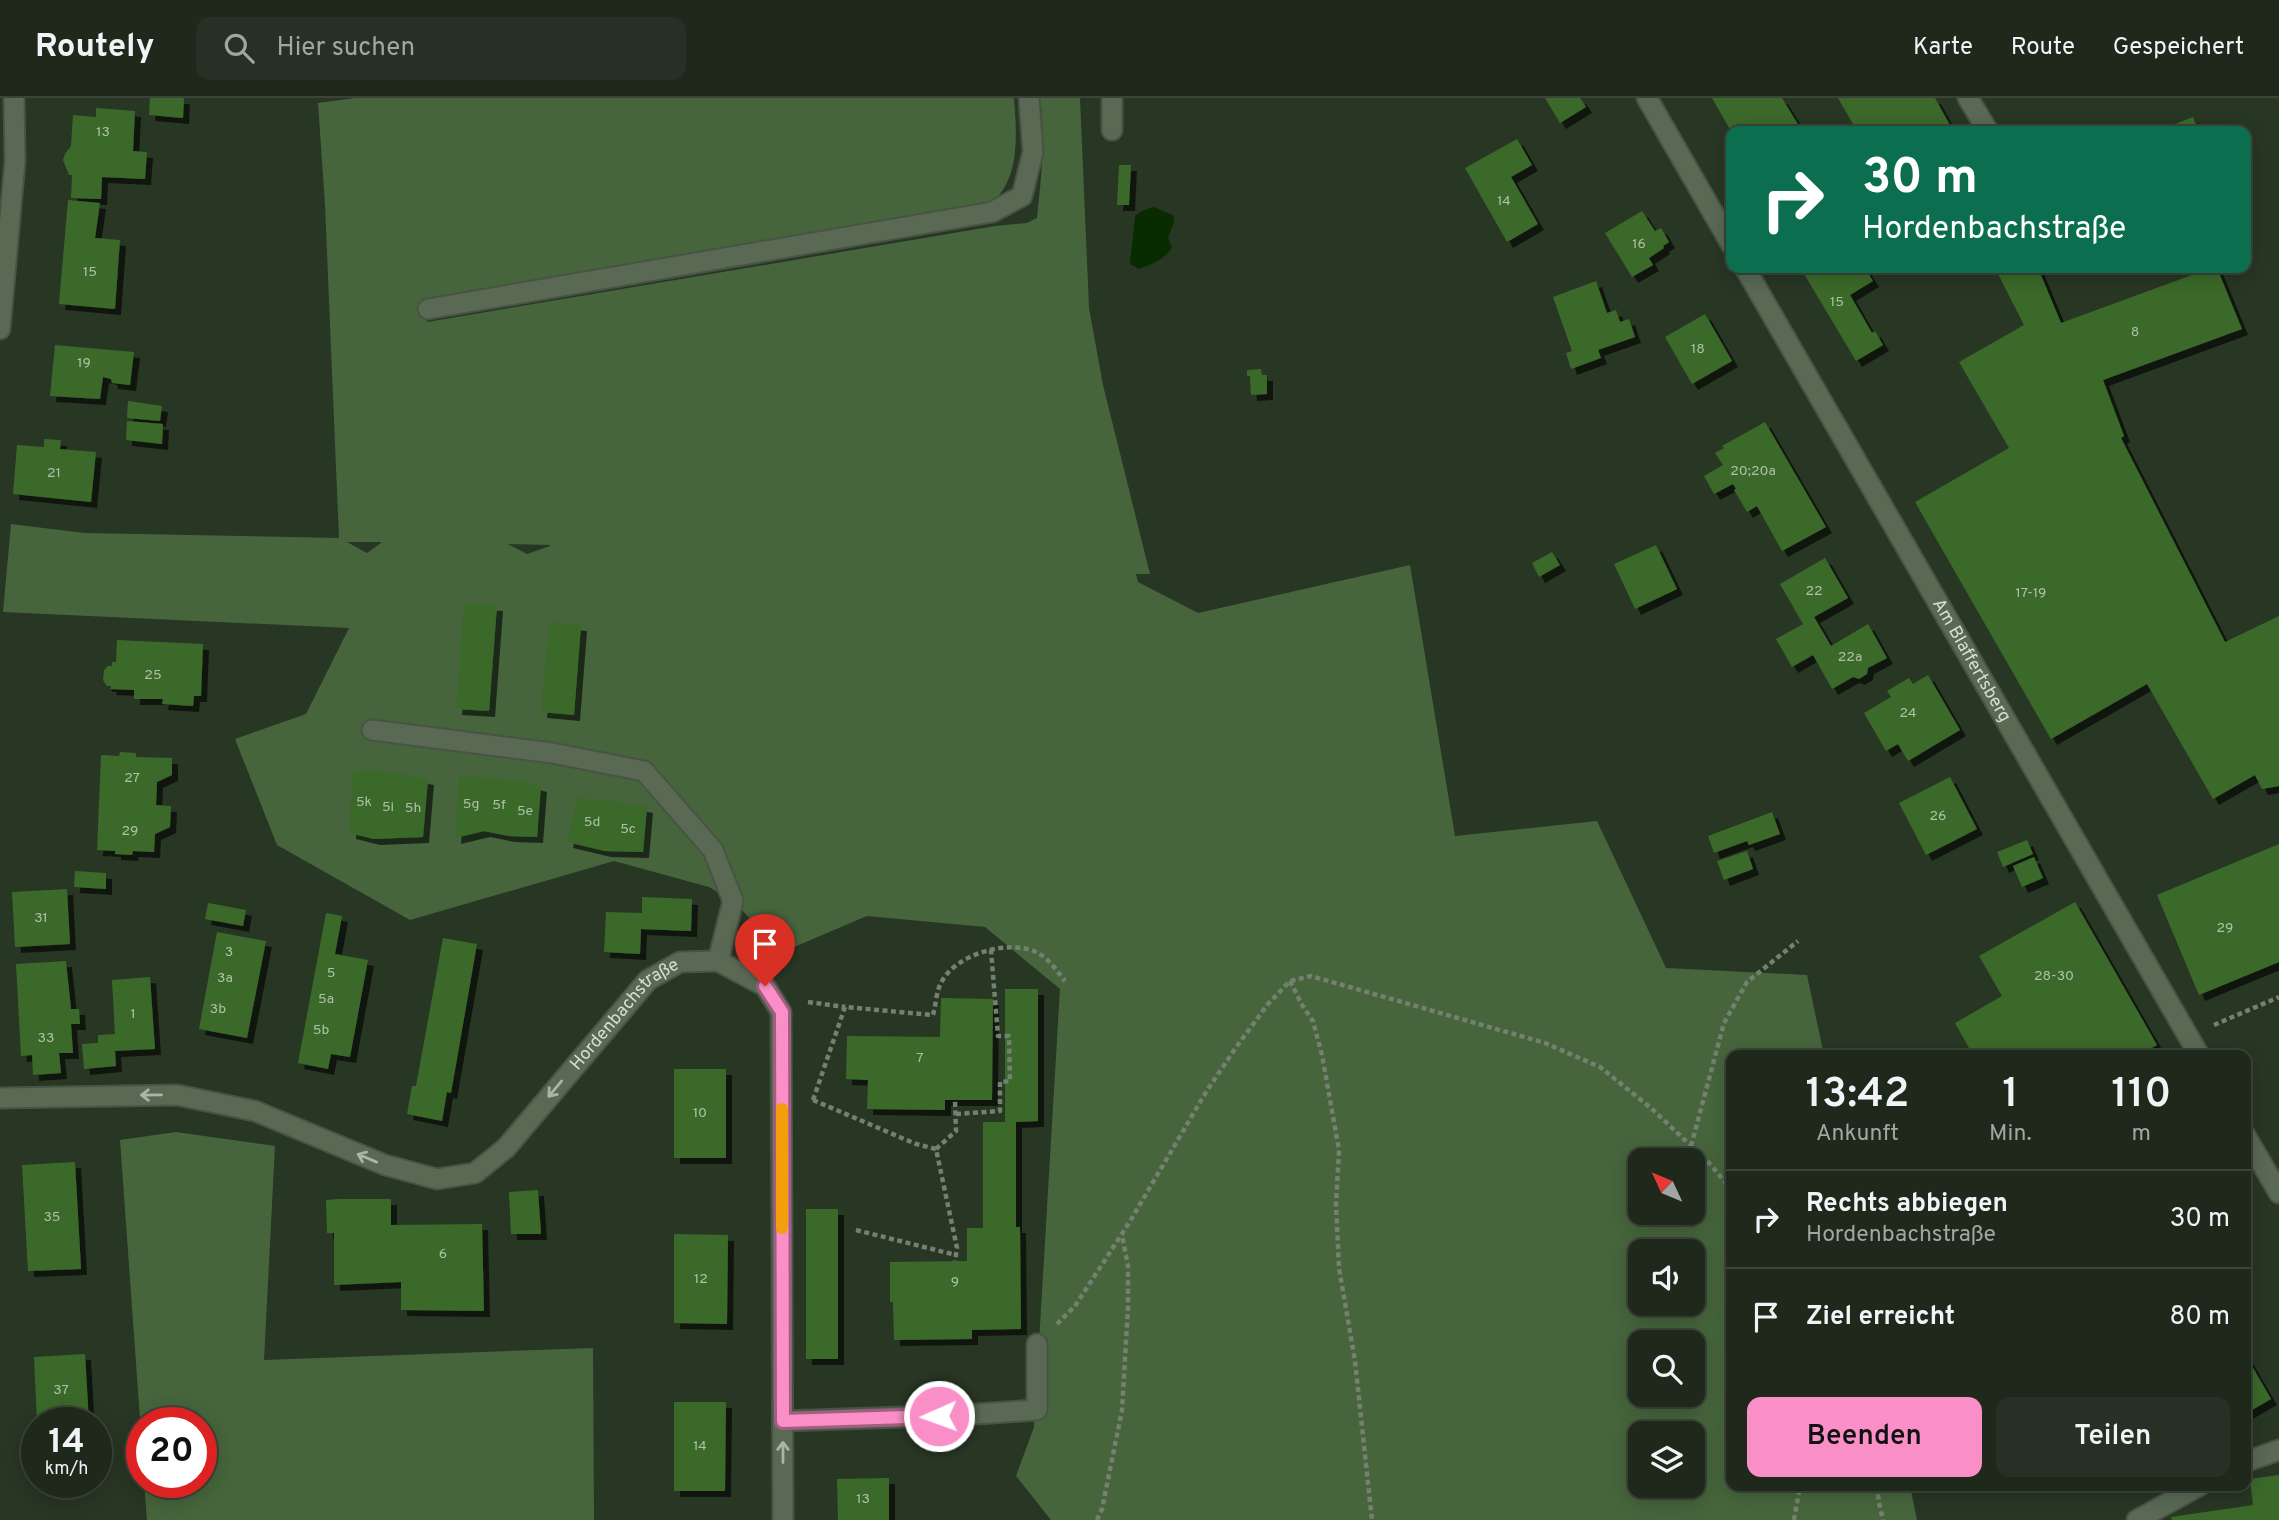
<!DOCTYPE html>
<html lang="de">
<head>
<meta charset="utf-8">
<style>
	:root { --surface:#1e281b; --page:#263024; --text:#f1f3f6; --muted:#a1a6a3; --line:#3c443a; --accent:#fa8fc7 }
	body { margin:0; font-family:Overpass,sans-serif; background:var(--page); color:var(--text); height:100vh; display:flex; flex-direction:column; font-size:26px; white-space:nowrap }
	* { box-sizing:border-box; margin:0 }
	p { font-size:23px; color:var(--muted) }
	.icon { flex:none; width:38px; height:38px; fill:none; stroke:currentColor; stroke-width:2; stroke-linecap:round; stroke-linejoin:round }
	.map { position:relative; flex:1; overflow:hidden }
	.drawer { position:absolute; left:1726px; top:952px; width:525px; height:441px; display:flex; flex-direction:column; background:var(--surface); border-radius:14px; box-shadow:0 4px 18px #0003,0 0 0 2px var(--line) }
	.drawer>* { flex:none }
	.top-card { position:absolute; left:1726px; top:28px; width:525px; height:147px; border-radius:14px; box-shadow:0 4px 18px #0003,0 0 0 2px var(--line); background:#0b6e4f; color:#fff; overflow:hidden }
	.needle { width:46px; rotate:314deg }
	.tools { position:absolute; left:1628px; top:1050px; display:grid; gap:14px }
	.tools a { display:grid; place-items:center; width:77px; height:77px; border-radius:14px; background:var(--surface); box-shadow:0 4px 18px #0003,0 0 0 2px var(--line); font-size:35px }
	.speed { position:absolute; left:21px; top:1309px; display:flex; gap:14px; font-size:35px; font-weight:700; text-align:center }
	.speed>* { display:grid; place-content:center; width:91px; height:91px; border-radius:50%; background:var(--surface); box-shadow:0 4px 18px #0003,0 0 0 2px var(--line); line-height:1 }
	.speed small { font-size:18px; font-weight:400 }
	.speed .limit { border:10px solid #d22; background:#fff; color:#111 }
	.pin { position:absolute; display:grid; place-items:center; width:60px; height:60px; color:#fff; margin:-72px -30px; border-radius:50% 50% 50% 0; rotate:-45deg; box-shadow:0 0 7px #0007 }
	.pin .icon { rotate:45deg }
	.me { position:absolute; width:77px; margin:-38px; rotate:268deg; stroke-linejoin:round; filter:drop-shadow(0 0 5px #0008) }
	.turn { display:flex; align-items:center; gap:24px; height:147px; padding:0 21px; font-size:32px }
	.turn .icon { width:91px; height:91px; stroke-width:2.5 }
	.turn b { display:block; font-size:49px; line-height:60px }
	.eta { display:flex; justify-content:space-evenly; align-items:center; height:119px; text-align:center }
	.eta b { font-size:42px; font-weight:600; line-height:49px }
	.action { display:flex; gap:14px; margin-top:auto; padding:14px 21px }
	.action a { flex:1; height:80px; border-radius:14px; background:var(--accent); color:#111; font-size:28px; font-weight:600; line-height:80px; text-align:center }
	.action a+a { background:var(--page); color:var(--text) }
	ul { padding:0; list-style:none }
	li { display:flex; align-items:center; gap:21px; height:98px; padding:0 21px; border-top:2px solid var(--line) }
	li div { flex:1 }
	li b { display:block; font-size:26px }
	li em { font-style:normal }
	header { display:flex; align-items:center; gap:42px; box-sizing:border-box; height:98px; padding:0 35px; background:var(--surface); border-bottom:2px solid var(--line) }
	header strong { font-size:33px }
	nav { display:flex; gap:38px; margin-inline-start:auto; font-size:24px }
	.search { width:490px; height:63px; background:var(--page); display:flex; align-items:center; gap:18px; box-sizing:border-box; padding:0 24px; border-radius:14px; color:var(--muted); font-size:26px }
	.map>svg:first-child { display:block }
	.green { fill:#46653c; fill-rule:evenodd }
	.water { fill:#082b00 }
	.building { fill:#3b692b; filter:url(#shadow) }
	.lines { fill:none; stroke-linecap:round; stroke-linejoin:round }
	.service-casing { stroke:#485443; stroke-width:23 }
	.minor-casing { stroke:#485443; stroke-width:23 }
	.path { stroke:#748071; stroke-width:4.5; stroke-dasharray:5 3.5; stroke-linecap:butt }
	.service { stroke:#596954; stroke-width:19 }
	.minor { stroke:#596954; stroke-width:19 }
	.oneway { stroke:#aab5a6 }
	.route-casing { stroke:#a25d81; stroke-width:18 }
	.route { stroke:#fa8fc7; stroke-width:12 }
	.slow { stroke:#f59e0b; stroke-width:12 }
	.labels { text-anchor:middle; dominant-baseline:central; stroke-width:7; stroke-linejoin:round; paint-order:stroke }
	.number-label { font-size:14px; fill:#aec1a8 }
	.street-label { font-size:18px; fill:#d5ded2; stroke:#1e2c1a }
</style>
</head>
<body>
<header>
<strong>Routely</strong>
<div class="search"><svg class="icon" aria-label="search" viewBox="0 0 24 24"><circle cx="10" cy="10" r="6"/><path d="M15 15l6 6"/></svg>Hier suchen</div>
<nav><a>Karte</a><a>Route</a><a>Gespeichert</a></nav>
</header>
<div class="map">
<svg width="2279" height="1422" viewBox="0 0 2279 1422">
	<defs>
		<filter id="shadow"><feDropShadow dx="6" dy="6" stdDeviation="0" flood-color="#0009"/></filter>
	</defs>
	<rect width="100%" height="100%" fill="#283624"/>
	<g class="green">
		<path d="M355 0H1014C1017 38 1021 88 984 110L424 201 427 224 995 128 1027 125 1037 120C1041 80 1046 41 1040 0H1080L1089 210 1103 287 1150 476H1136L1138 484 1198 515 1410 467 1455 738 1597 723 1666 870 1807 877 1824 957H1731V1388H1910L1917 1422H1051L1016 1378 1034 1329 1060 891 985 829 867 818 780 855 735 804 709 789 614 763 410 822 277 747 235 641 306 616 349 530 3 514 11 426 84 435 339 440 325 107 318 5ZM347 444H381V445L367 455ZM508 446 550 447V448L527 456ZM1640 1062H1692V1115H1640ZM1640 1153H1692V1206H1640ZM1640 1244H1692V1297H1640ZM1640 1335H1692V1388H1640Z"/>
		<polygon points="176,1034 275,1048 264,1262 593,1250 594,1422 147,1422 144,1384 201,1384 201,1325 142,1325 142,1349 120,1042"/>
	</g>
	<path class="water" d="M1153 109 1173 117 1174 124 1168 140 1172 149C1166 161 1152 166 1139 171L1130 166 1135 118 1142 113Z"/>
	<g class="building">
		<polygon points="150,0 184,0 183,20 149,17"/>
		<polygon points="1545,0 1580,0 1586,9 1560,25"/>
		<polygon points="1712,0 1782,0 1802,33 1731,33"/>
		<polygon points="1838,0 1935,0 1951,29 1944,33 1857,33"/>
		<polygon points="96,10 135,13 133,53 147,54 145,81 102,79 101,101 71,100 72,77 69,77 63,62 65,56 71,48 73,17 96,19"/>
		<polygon points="2193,19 2198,33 2172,33 2170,28"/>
		<polygon points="2227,27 2229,33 2212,33"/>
		<polygon points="1517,41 1532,67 1511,79 1538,126 1507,144 1465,70"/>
		<polygon points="1119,67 1131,67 1129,107 1117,107"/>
		<polygon points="68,102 100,105 95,140 120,142 115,211 59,206"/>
		<polygon points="1642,113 1655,133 1661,130 1669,144 1663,148 1664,150 1649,160 1653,167 1632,179 1605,135"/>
		<polygon points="1811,170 1852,170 1855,174 1865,170 1873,183 1850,197 1872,235 1875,233 1883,247 1856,263 1803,174"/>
		<polygon points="1995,170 2038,170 2061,225 2211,170 2217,170 2242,231 2103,282 2124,338 2121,340 2225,544 2279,518 2279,688 2262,691 2255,677 2213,701 2147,586 2051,641 1915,404 2009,350 1959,264 2024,227"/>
		<polygon points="1596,183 1607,215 1616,212 1620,224 1629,221 1635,239 1598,252 1601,260 1571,271 1566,255 1572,253 1553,199"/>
		<polygon points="1705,216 1732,263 1692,286 1665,239"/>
		<polygon points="55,247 134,254 130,287 112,285 111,281 103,279 100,301 50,298"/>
		<polygon points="1261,271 1262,277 1267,277 1267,296 1251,297 1250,278 1247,278 1247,272"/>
		<polygon points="128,303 162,308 160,323 127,320"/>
		<polygon points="127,323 163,326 162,346 126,342"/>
		<polygon points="1765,324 1826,429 1782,453 1757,408 1747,414 1734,392 1736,391 1733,386 1714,396 1704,378 1723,367 1715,355 1724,350 1722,348"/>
		<polygon points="44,341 61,342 60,351 96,354 91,404 13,396 17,347 44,349"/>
		<polygon points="1656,447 1677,491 1635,511 1614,466"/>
		<polygon points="1552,454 1560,467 1539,479 1532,465"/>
		<polygon points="1825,460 1848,500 1814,519 1831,548 1868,526 1887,560 1868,570 1867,576 1859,581 1853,579 1832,591 1813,557 1792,569 1776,541 1803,526 1780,486"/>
		<polygon points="464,505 497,507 489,613 456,611"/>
		<polygon points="549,524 581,527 574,617 541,614"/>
		<polygon points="117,542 203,546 201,598 194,598 193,608 162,606 163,601 134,601 134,592 110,591 111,588 107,588 103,582 104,572 108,568 112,568 112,564 116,564"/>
		<polygon points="1928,577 1960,632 1908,663 1898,646 1886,653 1864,615 1891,599 1887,593 1909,580 1913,586"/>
		<polygon points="120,654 136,655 136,659 172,660 172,677 157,684 156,707 171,708 170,729 155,736 154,754 133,753 132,757 115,756 115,753 97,752 101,657 119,658"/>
		<polygon points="378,672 428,681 423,739 374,741 350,735 352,673"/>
		<polygon points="459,678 515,681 541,688 537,739 509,738 484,733 455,740"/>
		<polygon points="1950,679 1977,731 1926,757 1899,705"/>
		<polygon points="577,700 616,703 647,709 643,754 605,753 567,744"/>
		<polygon points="1772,714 1780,736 1749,747 1747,743 1714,755 1708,738"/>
		<polygon points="2027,742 2033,756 2003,769 1997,754"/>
		<polygon points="2279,746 2279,864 2199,897 2157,797"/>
		<polygon points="1747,753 1753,771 1724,782 1717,763"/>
		<polygon points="2034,759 2043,780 2022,789 2013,768"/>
		<polygon points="75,773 106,775 106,791 74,789"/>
		<polygon points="67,791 70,846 15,849 12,794"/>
		<polygon points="642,799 692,801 691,833 641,831 640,856 604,854 606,814 642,815"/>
		<polygon points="2075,804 2157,947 2139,957 1973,957 1955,925 2002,898 1979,858"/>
		<polygon points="208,805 246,812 243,828 205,821"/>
		<polygon points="326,815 342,818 335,856 368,862 350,959 331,956 328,971 298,965"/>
		<polygon points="217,834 266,843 247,940 199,931"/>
		<polygon points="443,840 477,846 451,995 447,994 442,1023 407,1016 412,988 416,988"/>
		<polygon points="66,863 71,911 79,911 80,926 71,926 73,955 59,955 61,975 33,977 32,957 21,958 16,866"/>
		<polygon points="150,879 155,951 115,953 116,968 84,971 82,946 98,945 98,937 115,936 112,882"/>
		<polygon points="1005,891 1038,891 1038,1023 1016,1024 1016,1129 1020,1129 1021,1231 972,1232 972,1241 894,1242 893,1204 890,1204 890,1164 967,1163 967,1130 983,1130 983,1024 1005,1024"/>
		<polygon points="941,900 993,901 992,1002 945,1002 945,1012 867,1011 868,982 846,981 847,938 940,939"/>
		<rect x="674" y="971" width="52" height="89"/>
		<polygon points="75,1064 81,1171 28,1173 22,1067"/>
		<polygon points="538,1092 541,1136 511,1136 509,1094"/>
		<polygon points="338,1101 391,1101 391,1127 482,1126 484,1213 401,1212 401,1184 334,1187 334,1135 327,1135 326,1102"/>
		<rect x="806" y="1111" width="32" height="150"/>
		<polygon points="674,1136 728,1137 727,1226 674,1225"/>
		<polygon points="85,1256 89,1325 37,1325 34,1259"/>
		<polygon points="2245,1256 2271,1301 2245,1316"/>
		<polygon points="674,1304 726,1304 725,1393 674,1393"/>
		<polygon points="2279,1377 2279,1422 2172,1422 2171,1419 2253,1407 2250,1381"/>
		<polygon points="889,1380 889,1422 838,1422 837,1381"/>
	</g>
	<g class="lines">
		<g class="service-casing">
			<g id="service">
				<polyline points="1112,0 1112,32"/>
				<polyline points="1968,0 1988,33"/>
				<polyline points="428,211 992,114 1022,98 1033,54 1029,0"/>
				<polyline points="372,632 552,655 644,673 713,752 733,803 718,863"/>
				<polyline points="783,1323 962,1317 1037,1312 1037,1246"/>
				<polyline points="2245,1364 2279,1352"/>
				<polyline points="2137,1422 2199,1388"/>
			</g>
		</g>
		<g class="minor-casing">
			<g id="minor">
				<polyline points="1647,0 1731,146"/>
				<path id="s1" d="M1745 170 2199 957"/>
				<polyline points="0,231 15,63 14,0"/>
				<path id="s2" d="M0 1000 177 997 255 1013 385 1067 437 1081 475 1075 506 1050 648 882 680 864 718 863 765 888 781 914 783 1422"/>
				<polyline points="2245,1037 2279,1095"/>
			</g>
		</g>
		<g class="path">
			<polyline points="1290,883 1302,907 1313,923 1322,957 1339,1052 1336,1107 1339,1170 1355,1263 1372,1422"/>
			<polyline points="808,904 845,909"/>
			<polyline points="2214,927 2279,899"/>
			<path d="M813 1002 845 909 933 917C936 907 936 894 941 885 955 856 1010 840 1038 855 1049 861 1057 873 1065 883"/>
			<polyline points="813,1002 916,1046 936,1051 957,1150 955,1163"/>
			<polyline points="956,1016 1000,1013 1000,984 1010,983 1009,938 998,938 991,852"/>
			<polyline points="1691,1048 1724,925 1747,884 1798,843"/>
			<polyline points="936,1051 956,1033 955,1002"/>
			<polyline points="856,1132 956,1157"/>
			<polyline points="1057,1226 1075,1208 1129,1125 1206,994 1237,948 1268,906 1290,883 1311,878 1545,945 1600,969 1651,1010 1709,1065 1731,1091"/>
			<polyline points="1877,1388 1879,1405 1883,1422"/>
			<polyline points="1097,1422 1102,1411 1122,1312 1128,1210 1128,1168 1122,1137"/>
			<polyline points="1794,1422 1800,1388"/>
		</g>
		<use href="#service" class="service"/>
		<use href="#minor" class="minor"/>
	</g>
	<defs><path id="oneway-shaft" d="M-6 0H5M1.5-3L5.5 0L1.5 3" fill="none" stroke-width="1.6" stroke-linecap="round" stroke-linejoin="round" transform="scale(1.75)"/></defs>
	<g class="oneway">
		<use href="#oneway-shaft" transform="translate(555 991) rotate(130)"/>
		<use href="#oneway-shaft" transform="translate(151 997) rotate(179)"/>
		<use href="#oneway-shaft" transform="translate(367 1060) rotate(-157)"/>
		<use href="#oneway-shaft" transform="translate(783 1354) rotate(-90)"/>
	</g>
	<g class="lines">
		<g class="route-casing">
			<polyline id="route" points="765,888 782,914 783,1323 939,1318"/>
		</g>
		<use href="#route" class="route"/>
		<polyline class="slow" points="782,1011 782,1130"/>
	</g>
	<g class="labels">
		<g class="number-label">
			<text x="103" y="34">13</text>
			<text x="1504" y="103">14</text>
			<text x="1639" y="146">16</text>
			<text x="90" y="174">15</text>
			<text x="1837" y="204">15</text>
			<text x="2135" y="234">8</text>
			<text x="1698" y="251">18</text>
			<text x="84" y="265">19</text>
			<text x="1753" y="373">20;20a</text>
			<text x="54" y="375">21</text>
			<text x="1814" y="493">22</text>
			<text x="2031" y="495">17-19</text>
			<text x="1850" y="559">22a</text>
			<text x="153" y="577">25</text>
			<text x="1908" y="615">24</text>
			<text x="132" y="680">27</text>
			<text x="364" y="704">5k</text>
			<text x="471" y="706">5g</text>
			<text x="499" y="707">5f</text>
			<text x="388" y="709">5i</text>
			<text x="413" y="710">5h</text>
			<text x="525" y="713">5e</text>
			<text x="1938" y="718">26</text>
			<text x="592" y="724">5d</text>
			<text x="628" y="731">5c</text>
			<text x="130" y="733">29</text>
			<text x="41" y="820">31</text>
			<text x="2225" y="830">29</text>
			<text x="229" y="854">3</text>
			<text x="331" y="875">5</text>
			<text x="2054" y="878">28-30</text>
			<text x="225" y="880">3a</text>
			<text x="326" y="901">5a</text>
			<text x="218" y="911">3b</text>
			<text x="133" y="916">1</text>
			<text x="321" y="932">5b</text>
			<text x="46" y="940">33</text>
			<text x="920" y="960">7</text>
			<text x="700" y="1015">10</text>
			<text x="52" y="1119">35</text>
			<text x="443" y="1156">6</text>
			<text x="701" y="1181">12</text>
			<text x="955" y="1184">9</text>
			<text x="61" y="1292">37</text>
			<text x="700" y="1348">14</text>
			<text x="863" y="1401">13</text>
		</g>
		<g class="street-label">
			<text stroke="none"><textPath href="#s1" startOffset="453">Am Blaffertsberg</textPath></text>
			<text stroke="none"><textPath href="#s2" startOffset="709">Hordenbachstraße</textPath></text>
		</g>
	</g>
</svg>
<div class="tools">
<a><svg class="needle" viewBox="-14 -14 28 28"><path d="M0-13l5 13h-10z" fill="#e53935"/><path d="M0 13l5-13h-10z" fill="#a1a6a3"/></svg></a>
<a><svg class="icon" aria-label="sound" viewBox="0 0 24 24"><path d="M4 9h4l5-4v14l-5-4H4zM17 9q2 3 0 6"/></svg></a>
<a><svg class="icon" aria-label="search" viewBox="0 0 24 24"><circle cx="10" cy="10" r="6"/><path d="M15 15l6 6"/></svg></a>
<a><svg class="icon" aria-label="layers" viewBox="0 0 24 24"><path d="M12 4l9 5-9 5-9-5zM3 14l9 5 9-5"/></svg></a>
</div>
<div class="speed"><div>14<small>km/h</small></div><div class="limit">20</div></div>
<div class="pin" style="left:765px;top:888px;background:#d93025"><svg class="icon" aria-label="arrive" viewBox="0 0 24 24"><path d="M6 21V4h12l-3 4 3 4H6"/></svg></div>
<svg class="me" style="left:939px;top:1318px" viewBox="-20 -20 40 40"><circle r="17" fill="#fa8fc7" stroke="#fff" stroke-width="3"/><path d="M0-11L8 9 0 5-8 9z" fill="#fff"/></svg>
<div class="top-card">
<div class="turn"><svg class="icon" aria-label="right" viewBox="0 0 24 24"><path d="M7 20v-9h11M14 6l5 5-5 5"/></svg><div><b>30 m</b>Hordenbachstraße</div></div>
</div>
<section class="drawer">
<div class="eta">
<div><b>13:42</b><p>Ankunft</p></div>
<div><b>1</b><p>Min.</p></div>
<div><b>110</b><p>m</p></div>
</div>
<ul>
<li><svg class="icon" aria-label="right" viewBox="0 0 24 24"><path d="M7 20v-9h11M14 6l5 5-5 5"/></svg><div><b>Rechts abbiegen</b><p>Hordenbachstraße</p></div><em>30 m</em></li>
<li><svg class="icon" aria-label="arrive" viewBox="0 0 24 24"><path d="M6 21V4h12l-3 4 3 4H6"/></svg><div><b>Ziel erreicht</b></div><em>80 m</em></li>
</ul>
<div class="action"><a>Beenden</a><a>Teilen</a></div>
</section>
</div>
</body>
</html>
